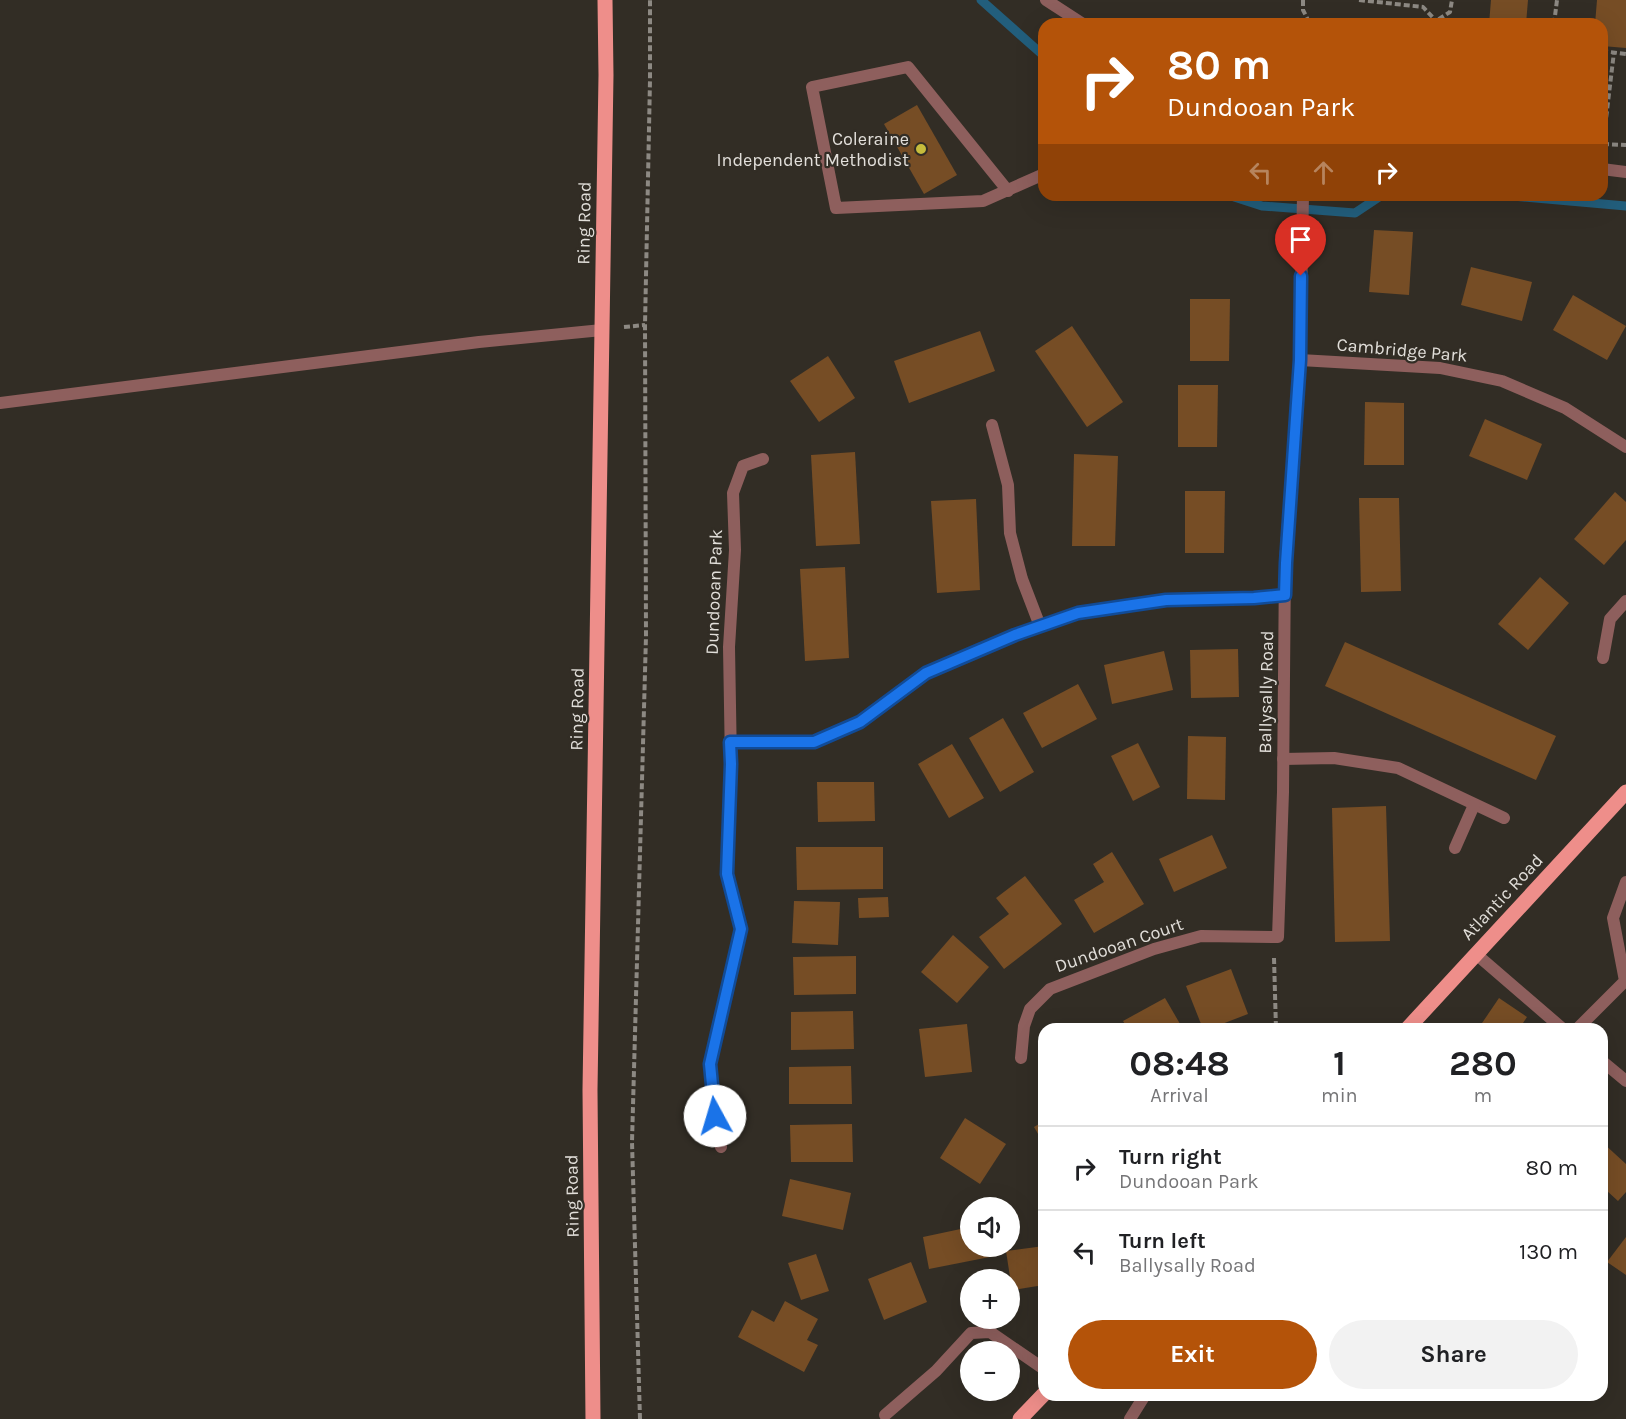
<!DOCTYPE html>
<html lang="en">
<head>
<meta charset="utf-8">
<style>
	:root { --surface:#fff; --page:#f2f2f2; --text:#202124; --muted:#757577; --line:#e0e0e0; --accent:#b45309 }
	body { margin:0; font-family:Karla,sans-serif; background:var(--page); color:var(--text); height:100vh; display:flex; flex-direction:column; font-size:22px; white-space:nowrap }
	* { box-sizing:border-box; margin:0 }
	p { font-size:20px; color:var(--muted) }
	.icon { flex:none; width:33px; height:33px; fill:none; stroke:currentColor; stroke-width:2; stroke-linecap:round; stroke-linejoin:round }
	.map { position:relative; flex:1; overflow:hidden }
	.drawer { position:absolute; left:1038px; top:1023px; width:570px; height:378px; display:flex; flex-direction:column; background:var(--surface); border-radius:18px; box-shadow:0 6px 24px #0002 }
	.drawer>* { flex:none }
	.banner { position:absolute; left:1038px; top:18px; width:570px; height:183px; border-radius:18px; box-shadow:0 6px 24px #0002; background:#b45309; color:#fff; overflow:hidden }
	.buttons { position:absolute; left:960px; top:1197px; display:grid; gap:12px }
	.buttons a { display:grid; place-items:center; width:60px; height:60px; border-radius:50%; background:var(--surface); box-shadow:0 6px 24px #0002; font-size:30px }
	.pin { position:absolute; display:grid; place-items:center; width:51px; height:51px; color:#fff; margin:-62px -26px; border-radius:50% 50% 50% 0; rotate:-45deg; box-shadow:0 0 6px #0007 }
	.pin .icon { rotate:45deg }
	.me { position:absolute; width:66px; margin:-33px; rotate:354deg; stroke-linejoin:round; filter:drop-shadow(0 0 4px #0008) }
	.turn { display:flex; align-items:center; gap:21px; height:126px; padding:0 30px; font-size:27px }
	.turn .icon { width:78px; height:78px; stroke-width:2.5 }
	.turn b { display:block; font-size:42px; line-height:51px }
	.lanes { display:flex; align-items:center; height:57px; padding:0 30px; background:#0003; justify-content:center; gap:30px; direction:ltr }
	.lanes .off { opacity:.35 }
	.eta { display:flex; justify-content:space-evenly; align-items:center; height:102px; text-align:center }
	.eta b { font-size:36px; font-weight:700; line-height:42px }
	.cta { display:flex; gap:12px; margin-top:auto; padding:12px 30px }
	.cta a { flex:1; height:69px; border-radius:36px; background:var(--accent); color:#fff; font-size:24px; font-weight:700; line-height:69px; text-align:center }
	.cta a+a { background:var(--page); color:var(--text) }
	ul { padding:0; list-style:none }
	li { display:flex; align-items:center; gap:18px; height:84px; padding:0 30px; border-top:2px solid var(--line) }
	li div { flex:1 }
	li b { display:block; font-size:22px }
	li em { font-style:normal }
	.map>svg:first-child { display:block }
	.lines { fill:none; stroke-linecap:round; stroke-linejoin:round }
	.stream { stroke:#225e7c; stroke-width:9 }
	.building { fill:#764d25 }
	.path { stroke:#8d8983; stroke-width:4; stroke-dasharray:6 3; stroke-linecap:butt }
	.service { stroke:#8e5f5d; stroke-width:12 }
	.minor { stroke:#8e5f5d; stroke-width:12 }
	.primary { stroke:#ee8e8a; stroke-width:15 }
	.route-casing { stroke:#114b97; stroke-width:15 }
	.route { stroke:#1a73e8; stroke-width:10 }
	.poi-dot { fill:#c6bc3c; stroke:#322d25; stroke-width:2 }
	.labels { text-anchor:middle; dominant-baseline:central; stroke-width:4.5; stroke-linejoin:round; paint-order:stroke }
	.poi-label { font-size:18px; fill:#e2dfda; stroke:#322d25; text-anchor:end }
	.street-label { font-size:18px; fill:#e2dfda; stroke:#322d25 }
</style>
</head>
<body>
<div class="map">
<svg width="1626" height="1419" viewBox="0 0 1626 1419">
	<rect width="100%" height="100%" fill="#322d25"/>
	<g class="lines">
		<g class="stream">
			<polyline points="981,0 1044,56"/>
			<polyline points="1228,195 1262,206 1355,213 1382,195"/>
			<polyline points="1502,195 1626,206"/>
		</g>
	</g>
	<g class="building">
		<polygon points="1491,0 1528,0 1526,24 1489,24"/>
		<polygon points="1597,0 1626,0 1626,48 1602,46 1602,24 1595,24"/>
		<polygon points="917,105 957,175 924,194 884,124"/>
		<polygon points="1374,230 1413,232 1409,295 1369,292"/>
		<polygon points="1471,267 1532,282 1522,321 1461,305"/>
		<polygon points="1573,295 1626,326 1607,360 1553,330"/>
		<polygon points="1190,299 1230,299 1229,361 1190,361"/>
		<polygon points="1072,326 1123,402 1087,427 1035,351"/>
		<polygon points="980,331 995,371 909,403 894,361"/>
		<polygon points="828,356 855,398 819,422 790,381"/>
		<polygon points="1178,385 1218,385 1217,447 1178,447"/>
		<polygon points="1365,402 1404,403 1404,465 1364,465"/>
		<polygon points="1485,419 1542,444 1527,480 1469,456"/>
		<polygon points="855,452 860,544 816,546 811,455"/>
		<polygon points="1074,454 1118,456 1115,546 1072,546"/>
		<polygon points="1185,491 1225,491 1224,553 1185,553"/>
		<polygon points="1615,492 1626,502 1626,540 1604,565 1574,539"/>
		<polygon points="1359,498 1399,498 1401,591 1361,592"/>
		<polygon points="976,499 980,590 937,593 931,501"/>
		<polygon points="845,567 849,658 805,661 800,569"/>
		<polygon points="1540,577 1569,603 1528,650 1498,624"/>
		<polygon points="1345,642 1556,736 1536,780 1325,686"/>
		<polygon points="1238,649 1239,697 1191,698 1190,650"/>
		<polygon points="1164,651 1173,690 1112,704 1104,665"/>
		<polygon points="1078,684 1097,719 1042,748 1023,713"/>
		<polygon points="1003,718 1034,772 1000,792 969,738"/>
		<polygon points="1188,736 1226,737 1225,800 1187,799"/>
		<polygon points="1138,743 1160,787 1133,801 1111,756"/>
		<polygon points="952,744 984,798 949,818 918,764"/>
		<polygon points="817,782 874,782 875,821 818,822"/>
		<polygon points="1386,806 1390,941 1335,942 1332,808"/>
		<polygon points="1212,835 1227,868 1174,892 1159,859"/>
		<polygon points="796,847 883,847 883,889 797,890"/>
		<polygon points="1112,852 1144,904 1094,933 1074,900 1104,882 1093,864"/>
		<polygon points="1025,876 1062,924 1004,969 979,937 1009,914 996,898"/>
		<polygon points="888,897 889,917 859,918 858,898"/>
		<polygon points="794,901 840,902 838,945 792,943"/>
		<polygon points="953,935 989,967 957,1003 921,972"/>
		<polygon points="856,956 856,994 794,995 793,957"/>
		<polygon points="1231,969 1248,1014 1209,1029 1203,1029 1186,986"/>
		<polygon points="1165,998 1183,1029 1128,1029 1123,1021"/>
		<polygon points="1499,998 1527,1017 1519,1029 1478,1029"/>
		<polygon points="853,1011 854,1049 791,1050 791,1012"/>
		<polygon points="967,1024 972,1072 925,1077 919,1029"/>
		<polygon points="851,1066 852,1104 789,1104 789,1067"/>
		<polygon points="965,1118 1006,1144 980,1184 940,1158"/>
		<polygon points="1044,1121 1044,1144 1034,1127"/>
		<polygon points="852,1124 853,1162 791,1162 790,1125"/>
		<polygon points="1602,1142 1626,1164 1626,1192 1618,1201 1606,1190 1602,1194"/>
		<polygon points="790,1179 851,1193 843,1230 782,1216"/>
		<polygon points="970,1227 970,1246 998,1246 1000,1255 929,1269 923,1237"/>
		<polygon points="1626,1237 1626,1275 1607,1262"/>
		<polygon points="1044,1246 1044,1285 1012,1290 1006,1251"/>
		<polygon points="816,1254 829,1291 801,1300 788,1263"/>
		<polygon points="911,1262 927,1302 884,1320 868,1279"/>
		<polygon points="785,1301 818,1319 807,1340 818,1345 804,1372 738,1337 752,1310 774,1322"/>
	</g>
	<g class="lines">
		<g class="path">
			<polyline points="1303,0 1303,10 1310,24"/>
			<polyline points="1359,0 1423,7 1439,24"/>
			<polyline points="1431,24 1450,12 1452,0"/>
			<polyline points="1554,24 1557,0"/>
			<polyline points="1602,51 1626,54"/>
			<polyline points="1603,144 1614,52"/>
			<polyline points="1603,144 1626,145"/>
			<polyline points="624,327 645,325"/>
			<polyline points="1274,958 1276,1029"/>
			<polyline points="640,1419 632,1142 646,636 645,325 650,80 650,0"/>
		</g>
		<g class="service">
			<polyline points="1008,191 908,67 812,87 836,208 983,201 1044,174"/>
			<polyline points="0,403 479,342 602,330"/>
			<polyline points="1130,1419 1145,1395"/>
		</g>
		<g class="minor">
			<polyline points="1046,0 1083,24"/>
			<polyline points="1602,169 1626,172"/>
			<polyline points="1300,360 1440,368 1502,381 1565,408 1626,447"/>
			<polyline points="992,425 1008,485 1010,533 1022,579 1040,626"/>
			<polyline points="1603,658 1610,619 1626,601"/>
			<polyline points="730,743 814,742 860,721 926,673 1015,635 1078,613 1165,600 1254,598 1285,595"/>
			<polyline points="1283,759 1334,758 1398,768 1504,818"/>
			<polyline points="1455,848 1474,805"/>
			<polyline points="1476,954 1563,1029"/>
			<polyline points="1577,1029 1625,981 1613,918 1626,882"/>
			<polyline points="1021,1058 1024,1026 1030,1009 1050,989 1154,949 1201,936 1278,937 1283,792 1285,563 1300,360 1303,195"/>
			<polyline points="1602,1061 1626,1081"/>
			<polyline points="721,1147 715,1116 710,1063 741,929 727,874 731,764 729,647 735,550 733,493 743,466 763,459"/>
			<polyline points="885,1415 936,1371 971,1333 990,1332 1044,1369"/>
		</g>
		<g class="primary">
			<polyline points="1407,1029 1626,792"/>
			<polyline points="593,1419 590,1090 606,75 605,0"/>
			<polyline points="1020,1419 1044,1394"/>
		</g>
	</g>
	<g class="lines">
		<g class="route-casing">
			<polyline id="route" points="715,1116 710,1064 741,929 727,874 731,764 730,742 814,742 860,722 926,673 1015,635 1078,613 1166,600 1254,598 1285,595 1286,563 1300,360 1301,276"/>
		</g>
		<use href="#route" class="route"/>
	</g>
	<circle class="poi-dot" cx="921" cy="149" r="6"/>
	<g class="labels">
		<g class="poi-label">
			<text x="909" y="139">Coleraine<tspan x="909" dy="21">Independent Methodist</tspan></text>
		</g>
		<g class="street-label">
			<text transform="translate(584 223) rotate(-89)">Ring Road</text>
			<text transform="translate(1402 350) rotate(5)">Cambridge Park</text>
			<text transform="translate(714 592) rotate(-88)">Dundooan Park</text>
			<text transform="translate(1266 692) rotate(-89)">Ballysally Road</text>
			<text transform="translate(577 709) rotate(-89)">Ring Road</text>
			<text transform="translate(1502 897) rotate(-47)">Atlantic Road</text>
			<text transform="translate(1119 945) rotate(-19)">Dundooan Court</text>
			<text transform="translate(572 1196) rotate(-91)">Ring Road</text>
		</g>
	</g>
</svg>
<div class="buttons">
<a><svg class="icon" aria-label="sound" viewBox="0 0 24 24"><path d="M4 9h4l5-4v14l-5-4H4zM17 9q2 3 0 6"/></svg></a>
<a>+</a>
<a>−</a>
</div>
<div class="pin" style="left:1301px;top:276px;background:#d93025"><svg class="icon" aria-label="arrive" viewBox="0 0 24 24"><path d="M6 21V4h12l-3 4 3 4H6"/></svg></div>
<svg class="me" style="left:715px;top:1116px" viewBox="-20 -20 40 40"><circle r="19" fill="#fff"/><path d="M0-13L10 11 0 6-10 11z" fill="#1a73e8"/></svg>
<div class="banner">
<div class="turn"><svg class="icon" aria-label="right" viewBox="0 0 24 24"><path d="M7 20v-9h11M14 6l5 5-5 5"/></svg><div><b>80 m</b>Dundooan Park</div></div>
<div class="lanes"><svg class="icon off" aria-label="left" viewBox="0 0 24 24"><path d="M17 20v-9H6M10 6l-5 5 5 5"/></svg><svg class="icon off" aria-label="ahead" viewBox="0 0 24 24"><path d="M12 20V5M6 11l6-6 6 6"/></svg><svg class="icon" aria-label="right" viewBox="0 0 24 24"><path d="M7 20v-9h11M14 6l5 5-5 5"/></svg></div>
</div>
<section class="drawer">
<div class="eta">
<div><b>08:48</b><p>Arrival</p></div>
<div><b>1</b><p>min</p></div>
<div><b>280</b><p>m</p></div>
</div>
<ul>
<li><svg class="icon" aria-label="right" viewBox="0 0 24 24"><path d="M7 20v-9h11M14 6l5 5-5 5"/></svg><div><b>Turn right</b><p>Dundooan Park</p></div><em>80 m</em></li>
<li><svg class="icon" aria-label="left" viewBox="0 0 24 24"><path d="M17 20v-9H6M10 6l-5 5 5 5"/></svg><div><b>Turn left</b><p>Ballysally Road</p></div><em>130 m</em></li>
</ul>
<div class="cta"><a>Exit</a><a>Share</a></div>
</section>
</div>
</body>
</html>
